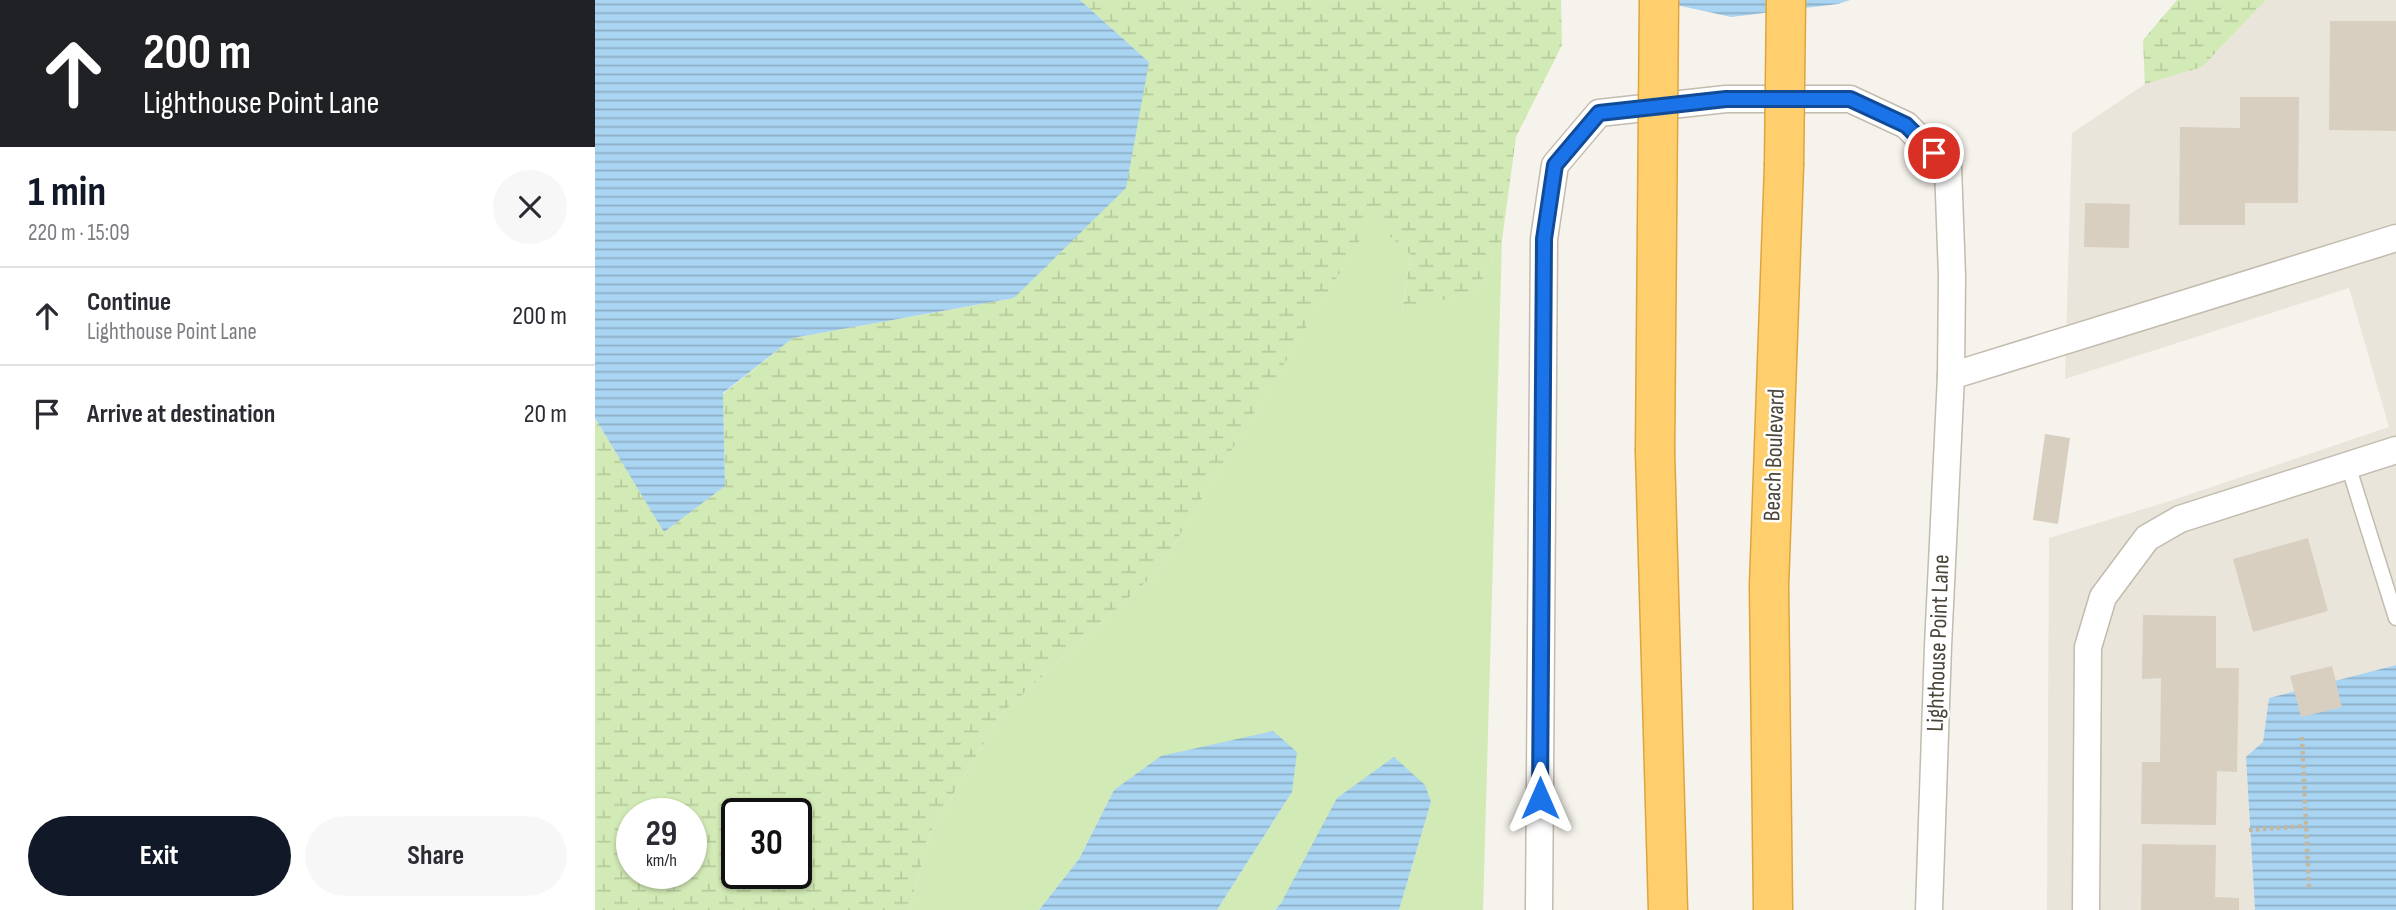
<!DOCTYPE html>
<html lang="en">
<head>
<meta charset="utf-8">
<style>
	:root { --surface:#fff; --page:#f7f7f7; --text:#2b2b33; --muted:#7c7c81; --line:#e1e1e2; --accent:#111827 }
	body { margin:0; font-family:"Sofia Sans Condensed",sans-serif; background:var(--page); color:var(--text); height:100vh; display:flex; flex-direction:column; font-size:26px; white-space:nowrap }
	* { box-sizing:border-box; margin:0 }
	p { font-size:23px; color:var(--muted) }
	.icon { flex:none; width:38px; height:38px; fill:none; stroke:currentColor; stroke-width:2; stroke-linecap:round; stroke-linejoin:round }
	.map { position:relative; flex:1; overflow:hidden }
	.drawer { display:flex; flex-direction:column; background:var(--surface); width:595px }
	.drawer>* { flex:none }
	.banner { background:#202124; color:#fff; overflow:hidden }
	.speed { position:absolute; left:21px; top:798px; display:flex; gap:14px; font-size:35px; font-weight:700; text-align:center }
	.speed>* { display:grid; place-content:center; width:91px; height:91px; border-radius:50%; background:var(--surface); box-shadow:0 2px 5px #0004; line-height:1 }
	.speed small { font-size:18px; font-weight:400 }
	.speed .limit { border:4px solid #111; border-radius:10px; background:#fff; color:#111 }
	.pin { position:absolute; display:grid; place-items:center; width:60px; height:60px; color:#fff; margin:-30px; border:4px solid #fff; border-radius:50%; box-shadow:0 2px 7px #0007 }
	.me { position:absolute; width:77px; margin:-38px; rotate:0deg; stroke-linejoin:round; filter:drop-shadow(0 0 5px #0008) }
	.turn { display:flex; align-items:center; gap:24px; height:147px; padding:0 28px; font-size:32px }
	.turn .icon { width:91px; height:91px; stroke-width:2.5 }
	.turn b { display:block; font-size:49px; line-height:60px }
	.round { display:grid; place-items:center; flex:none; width:74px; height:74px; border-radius:37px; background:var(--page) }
	.overview { display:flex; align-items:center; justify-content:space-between; height:119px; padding:0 28px }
	h1 { font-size:42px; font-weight:700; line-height:52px; color:var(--accent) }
	.action { display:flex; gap:14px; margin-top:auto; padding:14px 28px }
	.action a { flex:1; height:80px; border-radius:42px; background:var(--accent); color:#fff; font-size:28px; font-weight:700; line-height:80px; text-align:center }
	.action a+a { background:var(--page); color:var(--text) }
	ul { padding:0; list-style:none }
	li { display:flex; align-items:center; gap:21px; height:98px; padding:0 28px; border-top:2px solid var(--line) }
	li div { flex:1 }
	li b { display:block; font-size:26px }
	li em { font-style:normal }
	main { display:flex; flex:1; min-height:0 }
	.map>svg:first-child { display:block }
	.residential { fill:#eae5da }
	.grass { fill:#d2eab5 }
	.wetland { fill:url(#wetland-marsh); fill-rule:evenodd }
	.water { fill:url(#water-rules) }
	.building { fill:#d8cfc1 }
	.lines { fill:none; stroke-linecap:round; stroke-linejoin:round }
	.lane-casing { stroke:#c2bbae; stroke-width:17 }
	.street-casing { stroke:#c2bbae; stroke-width:29 }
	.highway-casing { stroke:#e0a43c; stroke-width:41 }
	.path { stroke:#c4b79f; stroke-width:4.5; stroke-dasharray:3.5 3.5; stroke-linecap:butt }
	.lane { stroke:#fff; stroke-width:14 }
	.street { stroke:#fff; stroke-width:26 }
	.highway { stroke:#ffcf6e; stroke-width:38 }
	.highway-bridge-casing { stroke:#e0a43c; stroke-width:41; stroke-linecap:butt }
	.highway-bridge { stroke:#ffcf6e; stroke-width:38 }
	.route-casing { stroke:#114b97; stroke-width:18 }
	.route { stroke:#1a73e8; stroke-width:12 }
	.labels { text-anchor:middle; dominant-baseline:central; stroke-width:5; stroke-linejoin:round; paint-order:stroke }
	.street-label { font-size:24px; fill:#4b4439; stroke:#fff }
</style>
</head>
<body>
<main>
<section class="drawer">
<div class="banner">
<div class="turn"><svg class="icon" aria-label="ahead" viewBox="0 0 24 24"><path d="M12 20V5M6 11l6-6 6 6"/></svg><div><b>200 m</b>Lighthouse Point Lane</div></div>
</div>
<div class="overview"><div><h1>1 min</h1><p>220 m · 15:09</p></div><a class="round"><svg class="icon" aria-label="close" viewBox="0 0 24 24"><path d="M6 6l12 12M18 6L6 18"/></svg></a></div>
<ul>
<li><svg class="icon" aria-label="ahead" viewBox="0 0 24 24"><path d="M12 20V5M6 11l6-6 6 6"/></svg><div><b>Continue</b><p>Lighthouse Point Lane</p></div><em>200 m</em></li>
<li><svg class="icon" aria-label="arrive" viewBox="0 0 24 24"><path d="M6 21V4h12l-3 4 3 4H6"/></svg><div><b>Arrive at destination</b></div><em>20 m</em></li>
</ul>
<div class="action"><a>Exit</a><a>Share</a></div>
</section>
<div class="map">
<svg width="1801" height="910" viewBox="0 0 1801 910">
	<defs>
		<pattern id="wetland-marsh" width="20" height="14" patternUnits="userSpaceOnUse" patternTransform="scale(1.75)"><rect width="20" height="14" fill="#d2eab5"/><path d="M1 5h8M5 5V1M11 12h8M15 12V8" fill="none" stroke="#b6ca9c"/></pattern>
		<pattern id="water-rules" width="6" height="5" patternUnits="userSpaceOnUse" patternTransform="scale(1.75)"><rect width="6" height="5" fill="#a9d4f2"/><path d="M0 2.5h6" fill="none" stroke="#8caec5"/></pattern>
	</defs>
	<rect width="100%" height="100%" fill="#f6f3ec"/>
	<polygon class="residential" points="1671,0 1801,0 1801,665 1674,698 1668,742 1651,758 1660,910 1452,910 1454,538 1578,500 1794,427 1754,288 1470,379 1477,133 1550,84 1607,67"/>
	<polygon class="grass" points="777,219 816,255 807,310 882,291 907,240 888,910 804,910 836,802 686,903 680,910 622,910 697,792 519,790 484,859 444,910 314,910 336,831 407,713 562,572"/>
	<g class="wetland">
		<path d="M485 0H966L967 45 921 137 907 240 882 291 807 311 816 255 777 220 562 572 407 713 336 831 314 910H0V418L69 531 130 486 128 394 198 338 419 298 554 62ZM37 814H96V873H37ZM142 814H201V873H142Z"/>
		<polygon points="1582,0 1671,0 1607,67 1550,84 1548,40"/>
	</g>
	<g class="water">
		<polygon points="0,0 485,0 554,62 531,188 419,298 198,338 128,393 130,486 69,532 0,418"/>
		<polygon points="1059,0 1255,0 1243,4 1136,17"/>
		<polygon points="1801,665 1801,910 1660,910 1651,757 1668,742 1674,698"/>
		<polygon points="678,731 702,752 697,792 622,910 444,910 484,859 519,790 566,756"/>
		<polygon points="799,757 830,785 836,802 804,910 680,910 686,903 742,798"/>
	</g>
	<g class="building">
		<polygon points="1735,21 1801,21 1801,131 1734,130"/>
		<polygon points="1645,97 1704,97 1703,203 1650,203 1650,225 1584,225 1585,127 1645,128"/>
		<polygon points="1490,203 1535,204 1534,248 1489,247"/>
		<polygon points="1450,434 1475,438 1463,524 1438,520"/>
		<polygon points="1713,538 1733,611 1658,632 1638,559"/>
		<polygon points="1548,615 1621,616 1621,668 1644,668 1642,772 1622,771 1621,825 1546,824 1547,762 1565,762 1566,678 1547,679"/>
		<polygon points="1737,666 1747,707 1706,717 1695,676"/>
		<polygon points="1547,844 1621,845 1620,897 1644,898 1644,910 1546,910"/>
	</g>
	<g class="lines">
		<g class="lane-casing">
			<polyline id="lane" points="1753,465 1801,618"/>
		</g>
		<g class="street-casing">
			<g id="street">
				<polyline points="1356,376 1801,238"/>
				<polyline points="944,910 949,239 960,165 1004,113 1131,99 1255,99 1311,125 1353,167 1357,276 1356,376 1343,646 1334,910"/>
				<polyline points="1491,910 1493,647 1508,597 1552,538 1585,519 1801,450"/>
			</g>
		</g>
		<g class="highway-casing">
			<g id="highway">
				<polyline points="1060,452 1073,910"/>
				<polyline points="1178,910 1174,586 1189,166"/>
			</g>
		</g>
		<g class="path">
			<polyline points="1707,737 1714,890"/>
			<polyline points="1654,830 1711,826"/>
		</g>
		<use href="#lane" class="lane"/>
		<use href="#street" class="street"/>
		<use href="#highway" class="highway"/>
		<g class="highway-bridge-casing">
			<g id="highway-bridge">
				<polyline points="1189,166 1191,0"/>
				<polyline points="1060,452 1064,0"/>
			</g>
		</g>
		<use href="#highway-bridge" class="highway-bridge"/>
	</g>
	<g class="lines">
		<g class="route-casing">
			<polyline id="route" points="945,798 949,239 960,165 1004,113 1131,99 1255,99 1311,125 1339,153"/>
		</g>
		<use href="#route" class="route"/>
	</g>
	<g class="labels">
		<g class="street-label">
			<text transform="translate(1179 455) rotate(-88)">Beach Boulevard</text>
			<text transform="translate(1343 643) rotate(-88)">Lighthouse Point Lane</text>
		</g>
	</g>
</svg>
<div class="speed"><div>29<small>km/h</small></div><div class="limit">30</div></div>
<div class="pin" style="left:1339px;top:153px;background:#d93025"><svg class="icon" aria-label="arrive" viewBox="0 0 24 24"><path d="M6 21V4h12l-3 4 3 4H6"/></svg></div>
<svg class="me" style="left:945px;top:798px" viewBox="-20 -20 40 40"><path d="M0-17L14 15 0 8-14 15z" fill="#1a73e8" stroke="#fff" stroke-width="4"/></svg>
</div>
</main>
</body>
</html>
